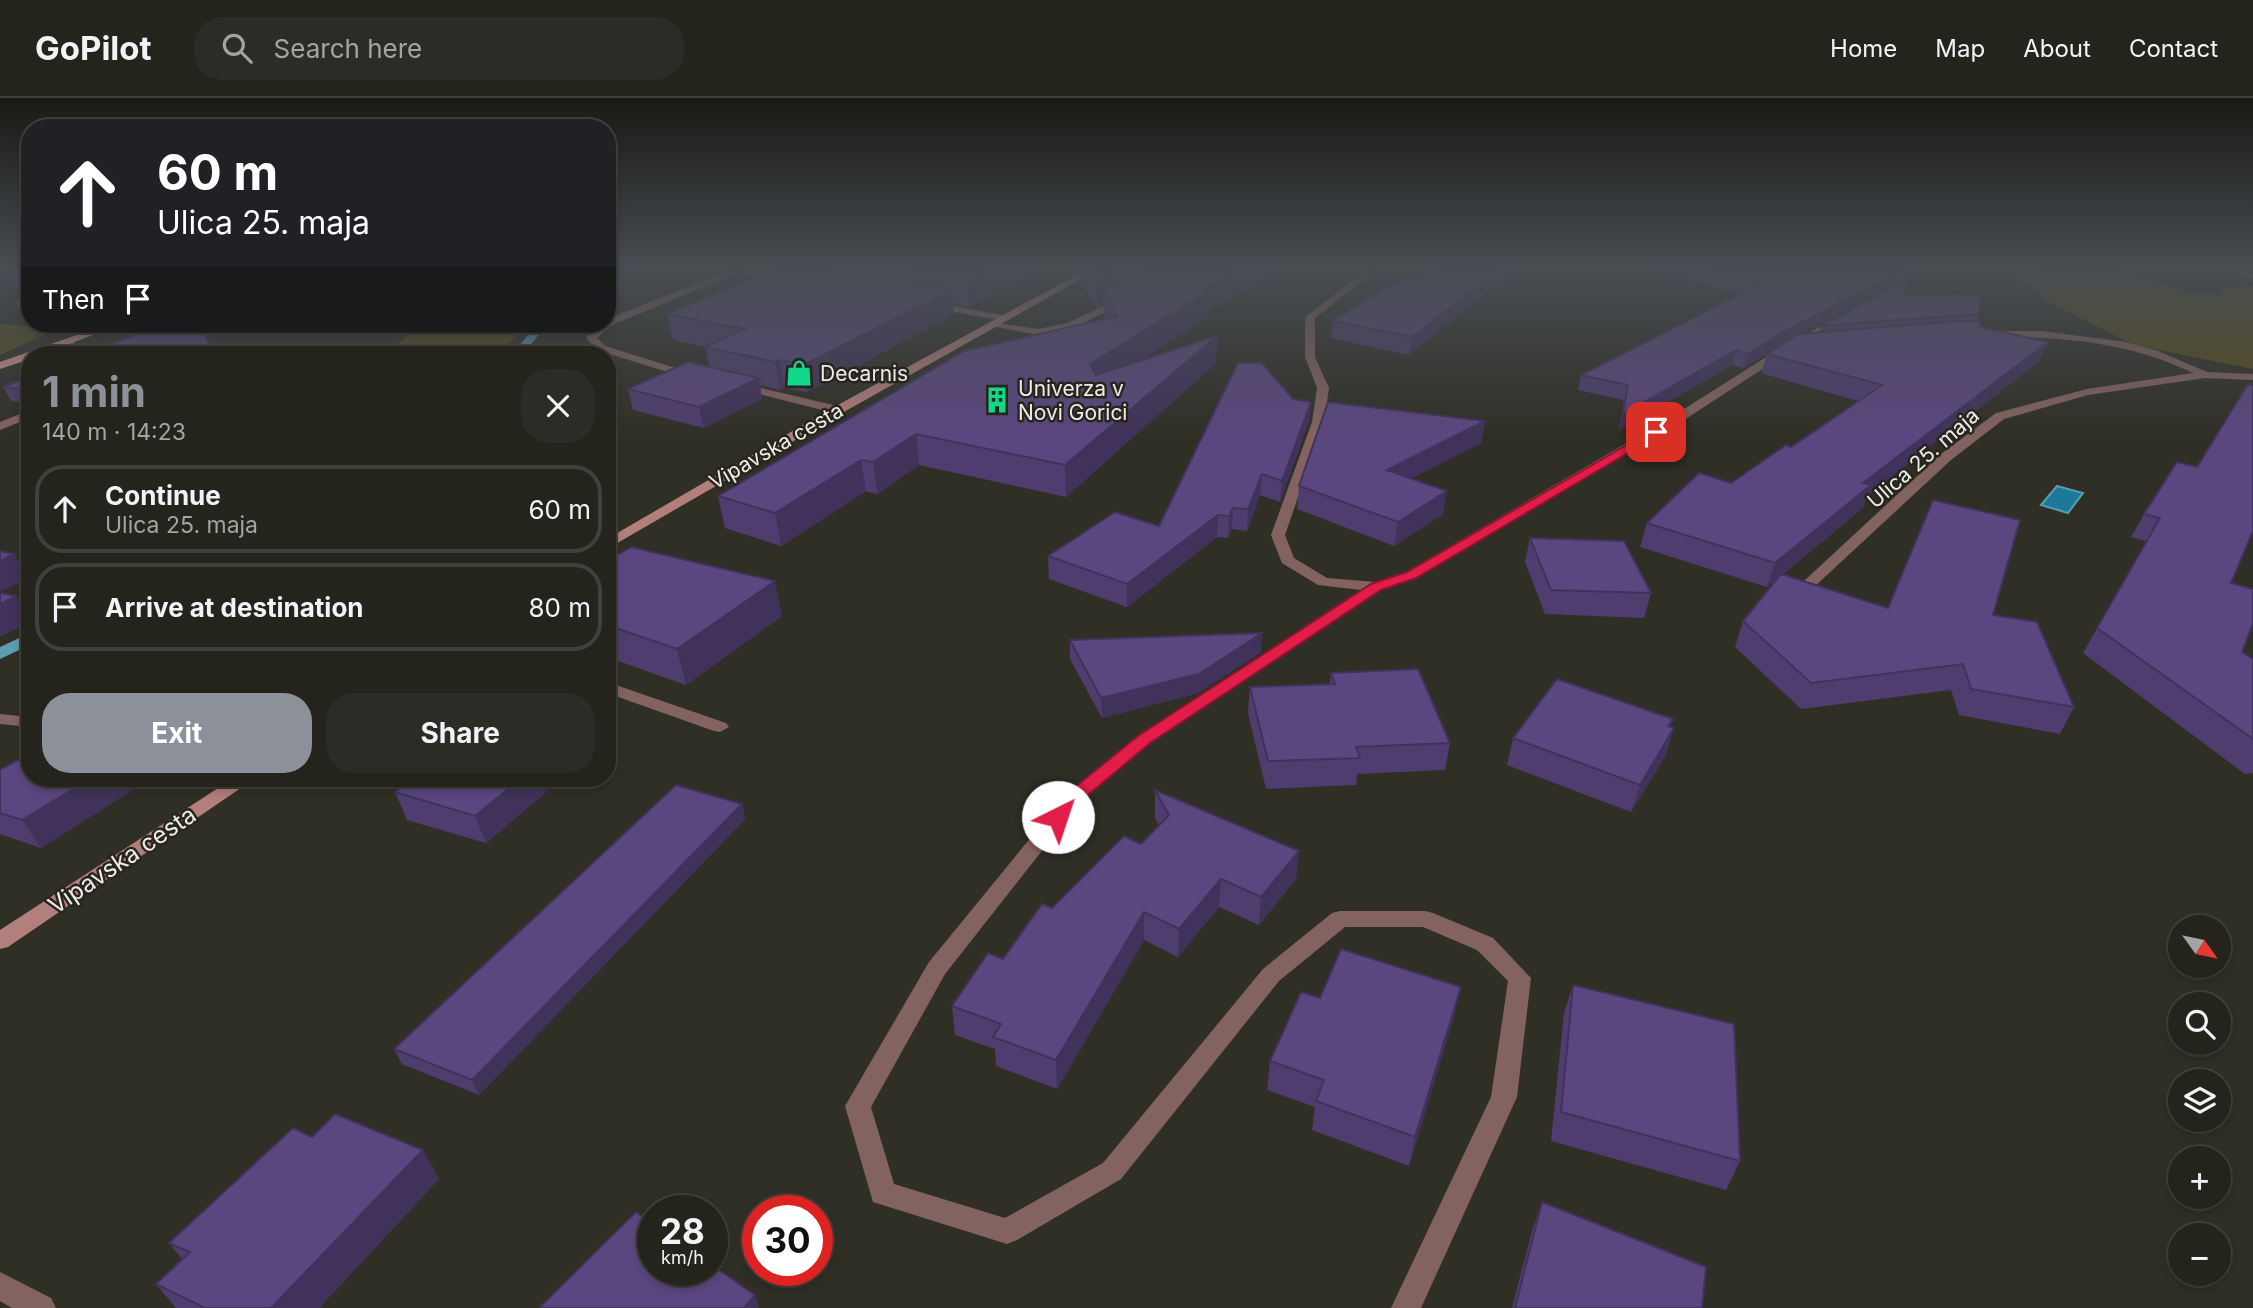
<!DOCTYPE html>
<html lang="en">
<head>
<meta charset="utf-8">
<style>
	:root { --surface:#24231c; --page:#2c2b25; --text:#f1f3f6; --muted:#a3a4a3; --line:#41403b; --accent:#8c9099 }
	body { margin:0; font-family:Inter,sans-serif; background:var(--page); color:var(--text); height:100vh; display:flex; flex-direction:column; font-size:26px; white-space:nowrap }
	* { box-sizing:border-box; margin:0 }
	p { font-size:23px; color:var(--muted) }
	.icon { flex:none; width:38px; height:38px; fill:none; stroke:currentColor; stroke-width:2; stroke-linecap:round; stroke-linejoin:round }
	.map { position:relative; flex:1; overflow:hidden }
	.panel { position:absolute; left:21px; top:248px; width:595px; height:441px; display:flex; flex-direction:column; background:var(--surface); border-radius:28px; box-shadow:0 4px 10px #0003,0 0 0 2px var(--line) }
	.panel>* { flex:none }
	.guide { position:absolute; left:21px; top:21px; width:595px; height:214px; border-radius:28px; box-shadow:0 4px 10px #0003,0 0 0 2px var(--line); background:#202124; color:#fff; overflow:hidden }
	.needle { width:46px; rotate:123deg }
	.fabs { position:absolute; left:2168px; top:817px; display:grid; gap:14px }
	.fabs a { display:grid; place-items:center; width:63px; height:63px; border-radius:50%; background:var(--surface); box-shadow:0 4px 10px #0003,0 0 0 2px var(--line); font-size:35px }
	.speed { position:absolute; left:637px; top:1097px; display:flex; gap:14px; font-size:35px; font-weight:700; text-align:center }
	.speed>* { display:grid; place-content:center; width:91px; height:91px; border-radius:50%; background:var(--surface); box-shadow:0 4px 10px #0003,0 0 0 2px var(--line); line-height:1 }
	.speed small { font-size:18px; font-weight:400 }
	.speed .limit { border:10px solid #d22; background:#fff; color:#111 }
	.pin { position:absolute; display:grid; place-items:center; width:60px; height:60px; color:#fff; margin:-30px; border-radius:14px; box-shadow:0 4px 10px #0006 }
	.me { position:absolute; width:77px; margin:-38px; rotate:41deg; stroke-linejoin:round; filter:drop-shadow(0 0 5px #0008) }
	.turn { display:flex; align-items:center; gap:24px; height:147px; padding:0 21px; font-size:32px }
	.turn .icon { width:91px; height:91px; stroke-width:2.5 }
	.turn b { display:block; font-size:49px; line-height:60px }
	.then { display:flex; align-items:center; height:66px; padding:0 21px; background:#0003; gap:14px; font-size:26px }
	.round { display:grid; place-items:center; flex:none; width:74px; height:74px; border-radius:28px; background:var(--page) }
	.headline { display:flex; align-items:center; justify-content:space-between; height:119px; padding:0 21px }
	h1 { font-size:42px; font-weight:700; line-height:52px; color:var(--accent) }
	.primary-button { display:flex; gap:14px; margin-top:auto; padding:14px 21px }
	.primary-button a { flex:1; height:80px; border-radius:28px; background:var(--accent); color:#fff; font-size:28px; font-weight:700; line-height:80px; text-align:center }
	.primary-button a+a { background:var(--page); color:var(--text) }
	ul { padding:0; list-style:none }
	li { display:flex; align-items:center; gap:21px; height:88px; margin:0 14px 10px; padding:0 7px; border:4px solid var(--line); border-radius:28px }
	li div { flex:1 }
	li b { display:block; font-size:26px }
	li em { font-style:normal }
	header { display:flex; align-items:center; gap:42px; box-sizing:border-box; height:98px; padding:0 35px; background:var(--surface); border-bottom:2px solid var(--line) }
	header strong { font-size:33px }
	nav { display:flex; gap:38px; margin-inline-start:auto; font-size:24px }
	.search { width:490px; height:63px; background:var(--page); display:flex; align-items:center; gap:18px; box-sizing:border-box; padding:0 24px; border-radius:28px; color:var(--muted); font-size:26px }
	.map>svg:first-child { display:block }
	.green { fill:#564b18 }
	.water { fill:#1d7997; stroke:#5b9caf; stroke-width:2 }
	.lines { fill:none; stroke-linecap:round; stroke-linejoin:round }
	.stream { fill:#5b9caf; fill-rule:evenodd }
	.service { fill:#83635f; fill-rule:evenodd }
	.minor { fill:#83635f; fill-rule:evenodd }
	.secondary { fill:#b27f7a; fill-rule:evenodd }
	.primary { fill:#d6958f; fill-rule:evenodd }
	.wall { fill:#4e3d6e; fill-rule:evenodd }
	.shaded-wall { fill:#40325a }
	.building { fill:#5b4780; stroke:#40325a; stroke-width:2 }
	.route { fill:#e11d48; stroke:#92132f; stroke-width:2 }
	.labels { text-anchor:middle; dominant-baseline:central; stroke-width:5; stroke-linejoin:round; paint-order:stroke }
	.far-poi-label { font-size:21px; fill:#edece7; stroke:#27251d; text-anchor:start }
	.far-street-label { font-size:21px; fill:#edece7; stroke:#27251d }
	.street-label { font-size:24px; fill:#edece7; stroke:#27251d }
</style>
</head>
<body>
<header>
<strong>GoPilot</strong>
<div class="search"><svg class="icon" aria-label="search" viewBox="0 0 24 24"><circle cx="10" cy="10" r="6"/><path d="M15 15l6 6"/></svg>Search here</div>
<nav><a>Home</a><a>Map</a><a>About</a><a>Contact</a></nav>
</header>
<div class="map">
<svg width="2253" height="1210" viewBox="0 0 2253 1210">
	<rect width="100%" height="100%" fill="#302f26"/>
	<g class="green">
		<polygon points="2033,171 2119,171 2193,196 2221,196 2222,190 2253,189 2253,271 2134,247 2045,202 2037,192 2011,177 2041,176"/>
		<polygon points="0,226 33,228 61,226 61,229 0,257"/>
		<polygon points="422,226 528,226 496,257 384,257"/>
	</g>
	<polygon class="water" points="2057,388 2083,395 2068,415 2041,407"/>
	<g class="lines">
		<g class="stream">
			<polygon points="538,226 548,226 522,257 511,257"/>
			<polygon points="30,535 30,547 0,561 0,549"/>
		</g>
		<g class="service">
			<polygon points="733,171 787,180 782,183 738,175 612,227 597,240 605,248 695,276 695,280 687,280 597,252 586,240 601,226 607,226 607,221"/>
			<polygon points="30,196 27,205 30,213 17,207 17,203"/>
			<polygon points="1119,201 1127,203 1074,230 1038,237 987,227 992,224 1038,231 1067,225"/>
			<polygon points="930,204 1003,217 1008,220 1003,223 927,209 925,207"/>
			<polygon points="80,226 91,226 100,234 91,236"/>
			<polygon points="61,242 69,242 93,257 81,257 61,246"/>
			<polygon points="739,285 842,309 844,312 838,316 735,290 735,286"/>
			<polygon points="30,312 30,320 0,332 0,324"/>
			<polygon points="607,584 726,625 729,629 720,634 714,633 607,595"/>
		</g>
		<g class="minor">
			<polygon points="1368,171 1378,171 1315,220 1315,259 1329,290 1324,324 1285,437 1294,460 1327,480 1375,484 1406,474 1673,318 1782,249 1836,220 1845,222 1790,253 1681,324 1416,480 1381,492 1150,646 1082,702 945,876 871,1009 894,1086 1005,1120 1103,1065 1263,871 1332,815 1340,813 1425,813 1433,815 1493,840 1531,880 1517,999 1421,1210 1391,1210 1491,999 1508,883 1477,852 1423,829 1345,829 1279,883 1121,1081 1017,1142 1007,1146 873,1104 845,1008 929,864 1068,694 1138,638 1361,492 1318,487 1282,465 1271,437 1312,324 1317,290 1305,259 1305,219"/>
			<polygon points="2240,173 2253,174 2253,180 2237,178 2235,176"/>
			<path d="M2041 233 2126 244 2158 253 2207 274 2253 276V282L2205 280 2088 297 2004 321 1951 362 1814 489H1804L1801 486 1804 483 1941 356 1996 315 2087 291 2193 275C2128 243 2057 238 1985 239L1980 236 1985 233Z"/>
			<polygon points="0,616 30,619 30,629 0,626"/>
			<polygon points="0,1174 51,1200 56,1210 12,1210 0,1203"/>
		</g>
		<g class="secondary">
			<polygon points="1088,171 1099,171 842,315 607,451 607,441 834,309"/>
			<polygon points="232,681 254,681 8,849 0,851 0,832"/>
		</g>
		<polygon class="primary" points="108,226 122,226 40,257 30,257 30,261 0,271 0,264"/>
	</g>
	<g class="wall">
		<polygon points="774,171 1042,171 970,209 953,206 954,217 807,294 784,290 780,292 760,287 762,301 704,330 633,312 628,291 709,269 706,249 673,242 667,216"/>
		<polygon points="1073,171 1279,171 1207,215 1207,219 1139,263 1217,238 1216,265 1066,399 919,367 877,396 866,393 781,448 725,430 718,398 1104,222 1103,207 1097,211 1081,184 1081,172 1075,175"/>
		<polygon points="1442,171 1409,257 1331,240 1333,223"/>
		<path d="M1647 171H1911L1903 198 1979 216 1977 223 1980 229 2048 244 2039 263 1867 398 1863 410 1782 477 1888 510 1993 517 2074 609 2060 636 1959 617 1951 592 1801 611 1735 549 1743 523 1780 478 1767 489 1640 449 1647 425 1731 385 1791 349 1858 303 1761 275 1767 256 1781 247 1743 270 1732 267 1619 332 1624 302 1578 292 1581 277 1740 197ZM1891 189 1892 190 1821 228 1819 235 1801 236Z"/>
		<polygon points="30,173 30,193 15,191 9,179"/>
		<polygon points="30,278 30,305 11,303 3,289"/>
		<polygon points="1309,323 1280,404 1260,397 1247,433 1232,431 1228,440 1217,439 1127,509 1049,481 1048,458 1159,428"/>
		<polygon points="1485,323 1481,345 1412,380 1443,416 1394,448 1297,411 1299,388"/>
		<polygon points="2197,369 2231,485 2242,554 2253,561 2253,675 2245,676 2083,555 2146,443 2131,439 2144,416"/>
		<polygon points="1530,440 1651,495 1644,520 1545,516 1525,464"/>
		<polygon points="607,463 782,518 686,587 607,559"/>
		<polygon points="1070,542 1261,554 1198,595 1102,620 1070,561"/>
		<polygon points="1331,575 1450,645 1445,672 1357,676 1356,687 1266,691 1248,615 1250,589 1330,586"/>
		<polygon points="1673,621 1670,628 1666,657 1631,714 1507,667 1513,640"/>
		<polygon points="0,672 30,681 150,681 41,750 0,736"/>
		<polygon points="558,684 486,745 407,722 395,694"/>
		<polygon points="1155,692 1299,753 1296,781 1259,827 1219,809 1178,859 1144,842 1057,991 996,968 995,951 955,937 952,908 1003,861 1052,810 1141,746 1159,727 1155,720"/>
		<polygon points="742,706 745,721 479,997 402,966 394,951"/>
		<polygon points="1573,887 1740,1063 1726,1092 1551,1043 1564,915"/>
		<polygon points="1320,900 1454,918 1409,1068 1312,1032 1315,1009 1267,992 1270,963"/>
		<polygon points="312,1039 423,1052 439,1081 319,1210 176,1210 156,1186 182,1161 169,1145"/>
		<polygon points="1542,1104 1702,1210 1512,1210 1532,1133"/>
	</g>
	<g class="shaded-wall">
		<polygon points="993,171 1042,171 970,209 968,183"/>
		<polygon points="1075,171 1081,171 1081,172 1075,175"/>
		<polygon points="1121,171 1156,171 1103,194 1103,207 1097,211 1097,185"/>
		<polygon points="1240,171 1279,171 1207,215 1207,219 1091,295 1090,266 1205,191"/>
		<polygon points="1500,171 1517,171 1409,257 1412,239"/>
		<polygon points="1895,176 1891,189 1781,247 1743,270 1748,256 1785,233"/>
		<polygon points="952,192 954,217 807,294 803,267"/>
		<polygon points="200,226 214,257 190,257"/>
		<polygon points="1217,238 1216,265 1066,399 1065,367"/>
		<polygon points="2048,244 2039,263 1867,398 1863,410 1767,489 1775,465 1863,385"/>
		<polygon points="1736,252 1732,267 1619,332 1623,316"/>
		<polygon points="780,262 784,290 780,292 775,264"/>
		<polygon points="759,280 762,301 704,330 699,309"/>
		<polygon points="1311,304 1309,323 1280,404 1282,383"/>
		<polygon points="1485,323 1481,345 1384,395 1387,372"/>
		<polygon points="916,336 919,367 877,396 873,364"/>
		<polygon points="861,362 866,393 781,448 775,415"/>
		<polygon points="1262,376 1260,397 1247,433 1248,411"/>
		<polygon points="1447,393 1443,416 1394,448 1398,424"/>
		<polygon points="1233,410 1232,431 1228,440 1229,418"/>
		<polygon points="1218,417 1217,439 1127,509 1127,486"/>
		<polygon points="14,456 29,480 0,494 0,463"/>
		<polygon points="775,483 782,518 686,587 677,551"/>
		<polygon points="16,498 30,521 30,524 0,539 0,506"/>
		<polygon points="1262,535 1261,554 1198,595 1102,620 1101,600"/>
		<polygon points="1673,621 1665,646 1674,630 1666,657 1631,714 1640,687 1668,628"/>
		<polygon points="90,681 150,681 41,750 22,722"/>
		<polygon points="520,681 557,681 558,684 486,745 475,718"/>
		<polygon points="742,706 745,721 479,997 472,982"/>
		<polygon points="1299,753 1296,781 1259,827 1261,799"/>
		<polygon points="1221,781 1219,809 1178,859 1179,831"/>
		<polygon points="1144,814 1144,842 1057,991 1056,962"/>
		<polygon points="1461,889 1454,918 1409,1068 1415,1039"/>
		<polygon points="423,1052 439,1081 319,1210 271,1210"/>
		<polygon points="755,1197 759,1210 744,1210"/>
	</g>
	<g class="building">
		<polygon points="774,171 829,171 952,192 803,267 780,262 775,264 705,249 745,231 667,216"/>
		<polygon points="890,171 993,171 968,183"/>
		<polygon points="1087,171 1121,171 1097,185"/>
		<polygon points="1142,171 1240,171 1205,191 1208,193 1090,266 1096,277 1217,238 1065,367 916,336 873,364 861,362 775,415 718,398 964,253 1118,218 1103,194"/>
		<polygon points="1442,171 1500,171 1412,239 1333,223 1386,189"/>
		<polygon points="1697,171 1911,171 1903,198 1981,196 1979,216 1821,228 1901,185 1904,180 1895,176 1785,233 1748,256 1736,252 1623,316 1628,287 1581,277 1758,187"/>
		<polygon points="30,173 30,181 9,179"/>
		<polygon points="1957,223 1980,223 1980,229 2048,244 1863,385 1871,387 1775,465 1647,425 1699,375 1731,385 1786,347 1791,349 1882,287 1767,256 1798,236"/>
		<polygon points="163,226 200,226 210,249 190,257 83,257"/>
		<polygon points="688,264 759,280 699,309 628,291"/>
		<polygon points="1238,265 1262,265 1293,301 1311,304 1282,383 1262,376 1248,411 1233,410 1229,418 1218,417 1127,486 1048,458 1115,414 1159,428"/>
		<polygon points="30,278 30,292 3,289"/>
		<polygon points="2248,286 2253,288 2253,433 2231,485 2253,491 2253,525 2242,554 2253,561 2253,641 2097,530 2160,420 2144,416 2177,364 2197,369"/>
		<polygon points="1328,304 1485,323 1387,372 1447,393 1398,424 1299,388"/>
		<polygon points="1933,402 2020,422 1993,517 2037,524 2074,609 1971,591 1963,566 1811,585 1743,523 1781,476 1888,510"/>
		<polygon points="1530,440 1624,443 1651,495 1551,492"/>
		<polygon points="631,449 775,483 677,551 607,527 607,463"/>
		<polygon points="0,453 14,456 0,463"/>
		<polygon points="0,495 16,498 0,506"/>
		<polygon points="1262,535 1199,576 1101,600 1070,542"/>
		<polygon points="1418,571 1450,645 1356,649 1360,660 1268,663 1250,589 1335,586 1331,575"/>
		<polygon points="1557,581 1673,621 1668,628 1674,630 1640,687 1513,640"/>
		<polygon points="30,655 30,681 90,681 22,722 0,715 0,672"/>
		<polygon points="412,681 520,681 475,718 395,694"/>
		<polygon points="676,687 742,706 472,982 394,951"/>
		<polygon points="1155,692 1299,753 1261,799 1221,781 1179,831 1144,814 1056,962 993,939 1001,926 952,908 988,855 1003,861 1042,806 1052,810 1124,738 1141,746 1169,717"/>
		<polygon points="1341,851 1461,889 1415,1039 1316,1003 1324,982 1270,963 1301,894 1320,900"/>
		<polygon points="1573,887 1734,926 1740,1063 1561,1014"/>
		<polygon points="335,1016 423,1052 271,1210 205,1210 156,1186 190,1154 169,1145 293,1030 312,1039"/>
		<polygon points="1542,1104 1706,1169 1702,1210 1515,1210"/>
		<polygon points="636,1114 653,1126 653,1172 712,1172 712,1167 755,1197 744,1210 539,1210"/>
	</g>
	<linearGradient id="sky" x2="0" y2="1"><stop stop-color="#1a1a15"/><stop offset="0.5" stop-color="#484d52"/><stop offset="1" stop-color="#484d52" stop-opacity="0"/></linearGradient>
	<rect width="2253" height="340" fill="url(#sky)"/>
	<polygon class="route" points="1656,330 1662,334 1660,336 1416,480 1381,492 1150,645 1082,702 1064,724 1052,724 1049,719 1069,694 1138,638 1371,486 1407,474"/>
	<defs>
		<g id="shop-bare" transform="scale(2.1)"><path d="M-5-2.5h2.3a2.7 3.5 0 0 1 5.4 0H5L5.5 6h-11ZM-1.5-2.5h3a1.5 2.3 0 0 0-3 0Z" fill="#11d98a" stroke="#27251d" stroke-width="2.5" paint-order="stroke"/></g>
		<g id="building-bare" transform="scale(2.1)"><path d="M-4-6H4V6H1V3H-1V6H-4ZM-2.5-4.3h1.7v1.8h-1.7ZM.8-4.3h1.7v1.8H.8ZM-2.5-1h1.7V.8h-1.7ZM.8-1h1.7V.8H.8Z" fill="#11d98a" stroke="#27251d" stroke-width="2.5" paint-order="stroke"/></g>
	</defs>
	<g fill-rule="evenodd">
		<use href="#shop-bare" x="799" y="275"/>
		<use href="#building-bare" x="997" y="302"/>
	</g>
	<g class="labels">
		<g class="far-poi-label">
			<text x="820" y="275">Decarnis</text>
			<text x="1018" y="290">Univerza v<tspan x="1018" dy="24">Novi Gorici</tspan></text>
		</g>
		<g class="far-street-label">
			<text transform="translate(776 348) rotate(-30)">Vipavska cesta</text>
			<text transform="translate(1923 360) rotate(-41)">Ulica 25. maja</text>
		</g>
		<g class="street-label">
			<text transform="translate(122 762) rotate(-34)">Vipavska cesta</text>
		</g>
	</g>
</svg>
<div class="fabs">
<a><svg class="needle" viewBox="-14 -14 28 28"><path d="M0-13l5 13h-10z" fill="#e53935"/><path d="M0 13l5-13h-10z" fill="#a3a4a3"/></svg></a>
<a><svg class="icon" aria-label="search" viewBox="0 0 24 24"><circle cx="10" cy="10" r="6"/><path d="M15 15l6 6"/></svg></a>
<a><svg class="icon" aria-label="layers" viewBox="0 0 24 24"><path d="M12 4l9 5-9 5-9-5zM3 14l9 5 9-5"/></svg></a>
<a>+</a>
<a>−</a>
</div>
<div class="speed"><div>28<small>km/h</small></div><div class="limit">30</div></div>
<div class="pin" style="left:1656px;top:334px;background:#d93025"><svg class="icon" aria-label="arrive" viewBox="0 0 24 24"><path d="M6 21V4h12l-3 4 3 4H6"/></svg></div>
<svg class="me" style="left:1058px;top:719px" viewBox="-20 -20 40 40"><circle r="19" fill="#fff"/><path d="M0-13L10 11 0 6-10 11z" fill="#e11d48"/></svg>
<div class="guide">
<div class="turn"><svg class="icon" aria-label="ahead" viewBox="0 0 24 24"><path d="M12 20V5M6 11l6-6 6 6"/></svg><div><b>60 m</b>Ulica 25. maja</div></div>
<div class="then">Then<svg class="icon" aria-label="arrive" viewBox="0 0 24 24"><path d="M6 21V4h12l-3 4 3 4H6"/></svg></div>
</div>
<section class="panel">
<div class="headline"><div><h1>1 min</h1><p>140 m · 14:23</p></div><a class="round"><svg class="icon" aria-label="close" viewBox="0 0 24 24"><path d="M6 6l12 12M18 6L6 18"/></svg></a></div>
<ul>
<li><svg class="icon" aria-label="ahead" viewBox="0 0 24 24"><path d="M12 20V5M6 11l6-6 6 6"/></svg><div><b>Continue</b><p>Ulica 25. maja</p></div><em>60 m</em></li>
<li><svg class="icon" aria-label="arrive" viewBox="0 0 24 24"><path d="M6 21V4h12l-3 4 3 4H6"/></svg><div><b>Arrive at destination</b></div><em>80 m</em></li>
</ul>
<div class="primary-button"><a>Exit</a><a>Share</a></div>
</section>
</div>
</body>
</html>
